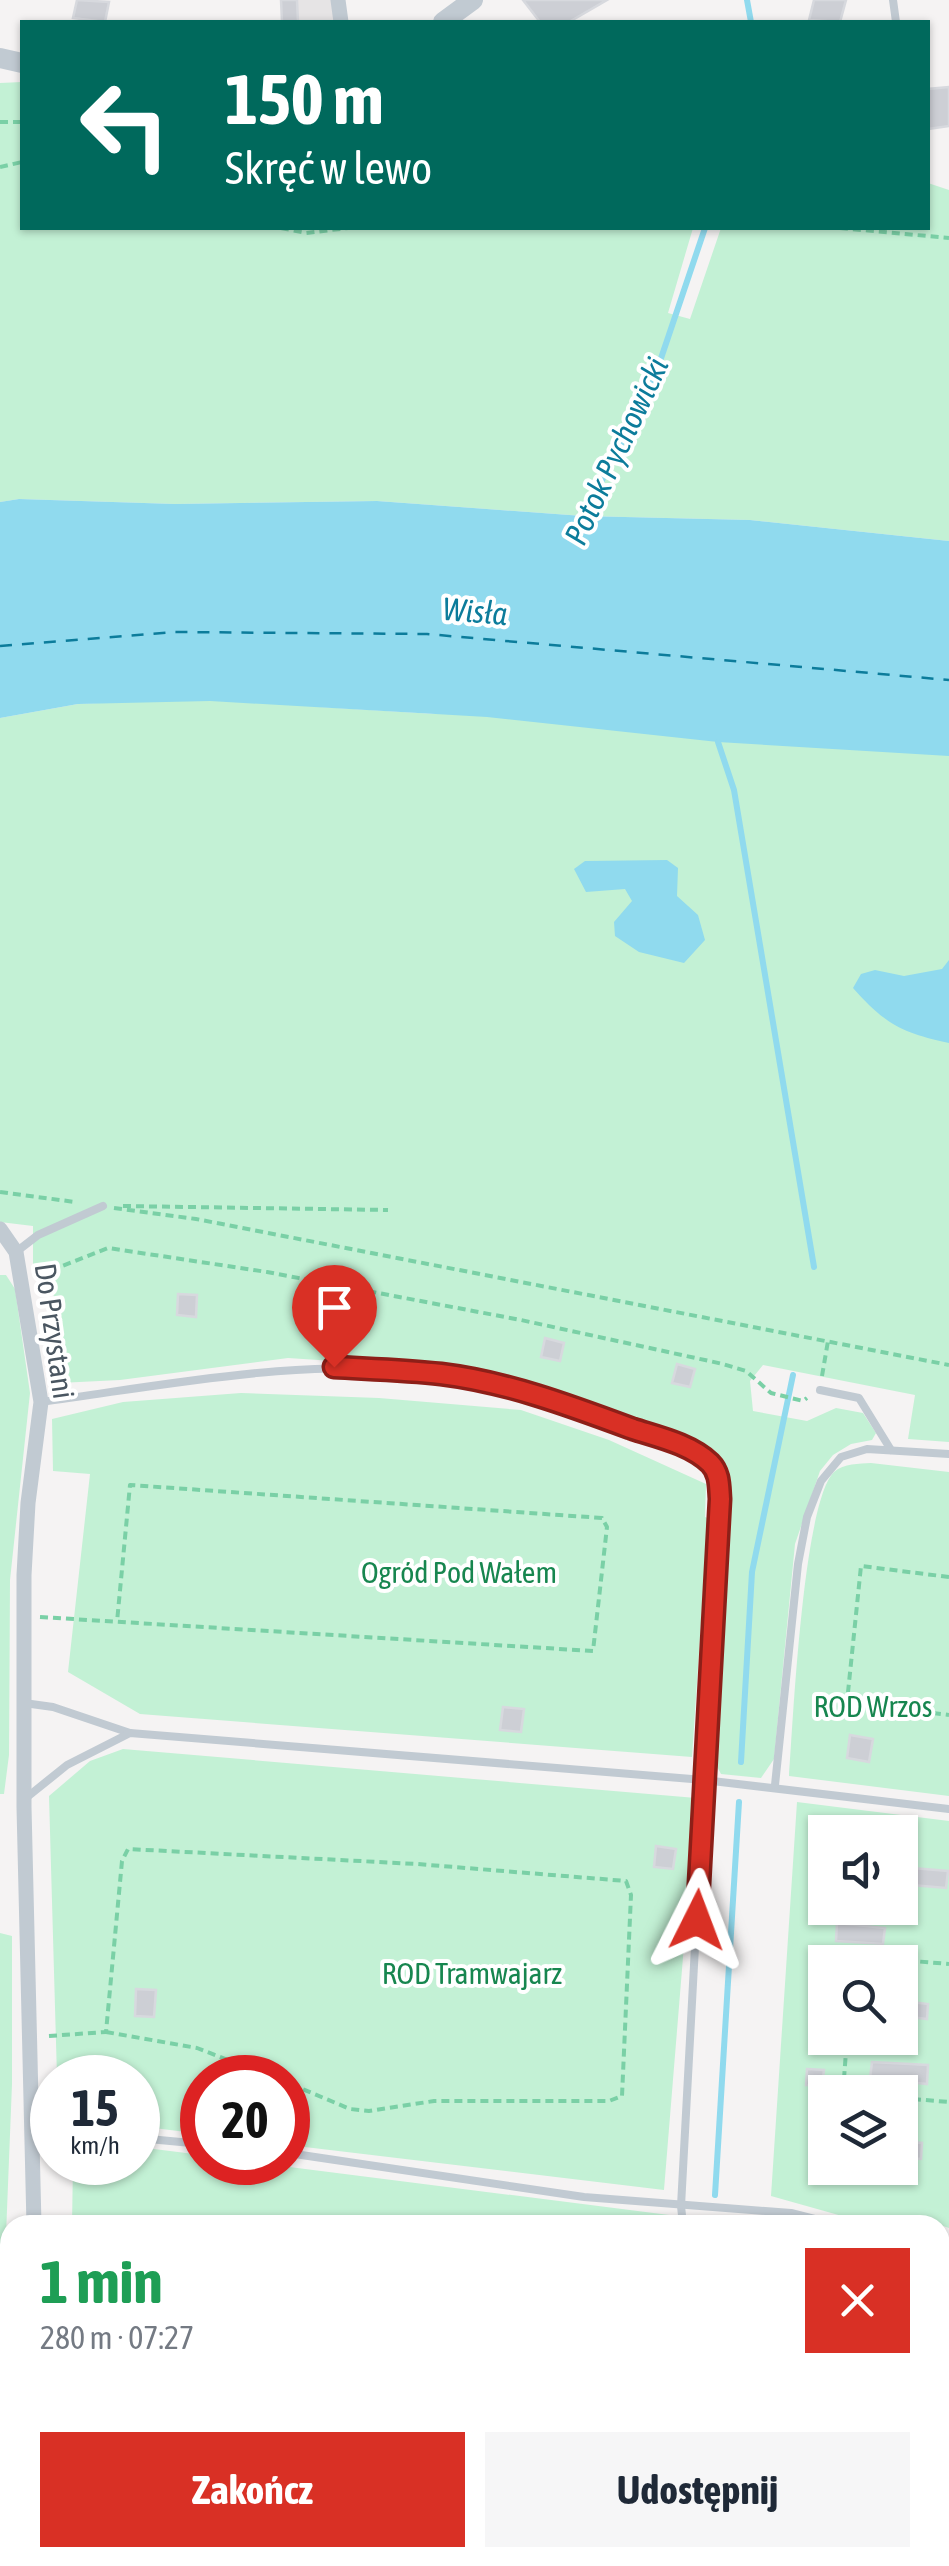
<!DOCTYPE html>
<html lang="pl">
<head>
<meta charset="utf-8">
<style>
	:root { --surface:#fff; --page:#f6f6f7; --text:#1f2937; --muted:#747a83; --accent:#d93025 }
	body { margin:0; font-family:"Asap Condensed",sans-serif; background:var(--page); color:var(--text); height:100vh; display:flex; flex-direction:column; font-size:38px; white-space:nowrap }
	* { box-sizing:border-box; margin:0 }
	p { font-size:32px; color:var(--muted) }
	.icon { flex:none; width:55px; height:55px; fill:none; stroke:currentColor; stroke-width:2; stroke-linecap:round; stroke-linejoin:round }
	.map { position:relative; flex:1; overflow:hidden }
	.sheet { position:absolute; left:0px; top:2215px; width:950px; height:352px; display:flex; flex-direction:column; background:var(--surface); border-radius:30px 30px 0 0; box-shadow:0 2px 8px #0004 }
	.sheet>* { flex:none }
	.hud { position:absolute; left:20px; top:20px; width:910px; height:210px; border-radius:0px; box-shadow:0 2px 8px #0004; background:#00695c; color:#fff; overflow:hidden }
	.fabs { position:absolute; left:808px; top:1815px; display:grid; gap:20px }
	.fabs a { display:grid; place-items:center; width:110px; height:110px; border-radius:0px; background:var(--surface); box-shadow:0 2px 8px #0004; font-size:50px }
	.speed { position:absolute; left:30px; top:2055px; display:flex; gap:20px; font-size:50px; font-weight:700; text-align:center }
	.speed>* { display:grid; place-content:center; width:130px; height:130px; border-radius:50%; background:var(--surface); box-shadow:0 2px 8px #0004; line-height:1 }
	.speed small { font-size:25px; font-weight:400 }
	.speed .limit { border:15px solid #d22; background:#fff; color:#111 }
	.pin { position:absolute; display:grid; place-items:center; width:85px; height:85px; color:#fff; margin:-102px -42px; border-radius:50% 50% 50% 0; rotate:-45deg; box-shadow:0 0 10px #0007 }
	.pin .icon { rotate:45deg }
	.me { position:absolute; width:110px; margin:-55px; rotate:3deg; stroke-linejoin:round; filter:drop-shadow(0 0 8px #0008) }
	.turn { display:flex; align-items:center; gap:35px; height:210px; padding:0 40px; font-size:45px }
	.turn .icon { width:130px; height:130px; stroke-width:2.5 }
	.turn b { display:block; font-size:70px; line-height:85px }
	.round { display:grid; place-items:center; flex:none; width:105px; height:105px; border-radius:0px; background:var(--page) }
	.overview { display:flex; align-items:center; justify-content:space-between; height:170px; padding:0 40px }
	h1 { font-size:60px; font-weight:700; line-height:75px; color:#1e9e55 }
	.button { display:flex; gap:20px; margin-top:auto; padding:20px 40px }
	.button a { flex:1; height:115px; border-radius:0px; background:var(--accent); color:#fff; font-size:40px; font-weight:700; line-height:115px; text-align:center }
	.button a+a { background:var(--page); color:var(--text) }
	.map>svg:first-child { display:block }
	.education { fill:#e6e4e5 }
	.green { fill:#c3f1d5; fill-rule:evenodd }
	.water { fill:#90daee }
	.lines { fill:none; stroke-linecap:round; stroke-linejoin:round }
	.stream { stroke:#90daee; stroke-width:6 }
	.ferry { stroke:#0c7c9b; stroke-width:2.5; stroke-dasharray:12 10; stroke-linecap:butt }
	.building { fill:#cdcfd5; stroke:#d7d9de; stroke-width:2.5 }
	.path { stroke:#7ad0a6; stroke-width:4; stroke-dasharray:8 5; stroke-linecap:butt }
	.service { stroke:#c1cad2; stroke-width:8 }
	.minor { stroke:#c1cad2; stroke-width:15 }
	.tertiary { stroke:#c1cad2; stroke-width:20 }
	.route-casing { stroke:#8d1f18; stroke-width:25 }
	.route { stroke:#d93025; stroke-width:18 }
	.labels { text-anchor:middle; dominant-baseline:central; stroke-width:8; stroke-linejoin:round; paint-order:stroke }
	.street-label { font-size:30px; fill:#4a5661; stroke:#fff }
	.park-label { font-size:30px; fill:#17864f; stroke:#fff }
	.water-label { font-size:32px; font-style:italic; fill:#0c7c9b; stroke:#fff }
</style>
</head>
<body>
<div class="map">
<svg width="949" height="2566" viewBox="0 0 949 2566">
	<rect width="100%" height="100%" fill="#f5f3f3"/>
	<polygon class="education" points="297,0 334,0 338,22 298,22"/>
	<g class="green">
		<polygon points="22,82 22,228 693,228 668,313 690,319 721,228 928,228 928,183 949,190 949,541 750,520 583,516 377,501 175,504 19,499 0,502 0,83"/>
		<polygon points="185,699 299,700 320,707 435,714 469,711 949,752 949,1442 908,1439 915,1395 763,1365 750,1381 753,1411 807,1421 836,1408 863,1413 876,1433 872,1440 851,1444 833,1455 820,1471 795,1544 774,1759 761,1778 721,1774 712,1757 727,1467 682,1438 559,1390 470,1370 288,1358 120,1380 59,1383 53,1284 33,1266 33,1226 0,1222 0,718 78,704"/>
		<polygon points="0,1275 6,1275 15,1289 30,1393 10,1580 9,1755 4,1794 0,1794"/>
		<polygon points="241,1393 379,1398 521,1410 609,1440 706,1484 705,1517 708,1518 692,1757 140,1714 68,1672 90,1474 53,1471 52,1419 123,1402"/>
		<path d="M871 1463 949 1472V1796L789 1776C793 1723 803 1503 834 1472 844 1463 859 1464 871 1463Z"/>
		<polygon points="123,1749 696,1798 664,2190 288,2145 288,2078 202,2078 202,2134 138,2126 138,2078 57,2077 49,1796 90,1761"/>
		<path d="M797 1802 949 1821V2228L940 2225H874L771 2196ZM825 1832H900V1908H825ZM825 1962H900V2038H825ZM825 2092H900V2168H825Z"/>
		<polygon points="0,1933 12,1936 12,2084 2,2336 10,2364 8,2484 0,2484"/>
		<polygon points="138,2147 202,2155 202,2162 258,2163 677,2216 679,2225 72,2225 73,2163 138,2162"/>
		<polygon points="940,2255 949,2255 949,2450 940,2449"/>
		<polygon points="940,2468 949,2469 949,2566 762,2566 767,2558 940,2558"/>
		<polygon points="0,2508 10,2508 10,2558 72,2558 75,2566 0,2566"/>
		<polygon points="145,2558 422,2558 402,2566 149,2566"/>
	</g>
	<g class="water">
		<polygon points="19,499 175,504 377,501 583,516 750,520 949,541 949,756 718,742 487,717 210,701 78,704 0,718 0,502"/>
		<polygon points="667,860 678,868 677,896 698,915 705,940 684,963 639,952 615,936 614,922 632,901 625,889 586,892 574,869 585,861"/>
		<path d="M949 960V1043C902 1033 885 1024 853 988L861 974 875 970 904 976 942 969Z"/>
	</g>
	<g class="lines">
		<g class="stream">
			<polyline points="747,0 751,22"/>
			<polyline points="581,520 652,385 705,228"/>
			<polyline points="718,742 734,790 814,1267"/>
			<polyline points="741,1762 752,1572 793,1375"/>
			<polyline points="715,2195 739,1802"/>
			<polyline points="732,2566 739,2558"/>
		</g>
		<polyline class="ferry" points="0,646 174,632 427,634 949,680"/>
	</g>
	<g class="building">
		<polygon points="77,0 109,2 105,22 73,18"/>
		<polygon points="281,0 297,0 298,22 282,22"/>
		<polygon points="523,0 607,0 569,22 540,22"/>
		<polygon points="814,0 846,0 840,22 809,20"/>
		<polygon points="949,87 949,126 928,129 928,89"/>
		<polygon points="178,1294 197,1295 196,1317 177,1315"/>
		<polygon points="325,1315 342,1317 340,1338 323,1336"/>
		<polygon points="545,1338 564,1343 560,1361 541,1357"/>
		<polygon points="677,1364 695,1369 690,1387 672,1383"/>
		<polygon points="503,1707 524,1709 521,1732 500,1730"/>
		<polygon points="850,1735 873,1739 869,1762 847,1758"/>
		<polygon points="656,1846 676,1849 673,1869 654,1867"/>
		<polygon points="900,1867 948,1871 946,1888 900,1884"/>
		<polygon points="837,1923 885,1928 883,1944 836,1941"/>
		<polygon points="136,1989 156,1990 154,2017 135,2016"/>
		<polygon points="911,2002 928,2004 927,2019 910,2017"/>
		<polygon points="872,2062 928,2065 927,2084 870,2078"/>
		<polygon points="807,2069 824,2070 822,2086 806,2085"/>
		<polygon points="900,2141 922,2143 921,2159 900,2158"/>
	</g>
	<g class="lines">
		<g class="path">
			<polyline points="0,122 22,122"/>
			<polyline points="0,167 22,162"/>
			<polyline points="281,228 306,233 348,228"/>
			<polyline points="840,228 949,238"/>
			<polyline points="0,1192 75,1202"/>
			<polyline points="123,1206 388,1210"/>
			<polyline points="114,1208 196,1219 949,1365"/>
			<polyline points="39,1275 108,1248 267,1272 521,1320 723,1364 746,1371 771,1393 803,1401 807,1398"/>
			<polyline points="822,1376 828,1341"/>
			<polyline points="949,1577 861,1566 847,1702 949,1715"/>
			<polyline points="40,1617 593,1651 607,1527 602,1518 130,1485 117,1622"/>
			<polyline points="857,1962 864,1957 949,1964"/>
			<polyline points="106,2032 197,2048 274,2078"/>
			<polyline points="49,2036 106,2032 122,1861 128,1849 417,1864 626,1881 631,1895 622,2096 609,2101 434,2101 369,2111 350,2109 288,2083"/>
			<polyline points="843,2092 847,2038"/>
			<polyline points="900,2098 949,2102"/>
			<polyline points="0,2268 10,2267"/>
			<polyline points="940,2355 949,2356"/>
			<polyline points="0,2404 10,2403"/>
		</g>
		<g class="service">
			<polyline points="893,0 896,22"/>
			<polyline points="16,1252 38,1235 103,1206"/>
			<polyline points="820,1390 859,1398 891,1450"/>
			<path d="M41 1402C174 1384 308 1356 444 1374 504 1383 563 1403 620 1424 654 1436 700 1444 718 1477L704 1780 949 1809"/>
			<polyline points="24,1703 53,1707 130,1733"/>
			<polyline points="775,1785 798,1564 807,1517 821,1481 841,1457 867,1449 949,1454"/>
			<polyline points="26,1798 67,1765 130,1733 704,1780 681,2206 683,2225"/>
			<polyline points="33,2129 52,2129"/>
			<polyline points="138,2138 202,2144"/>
			<polyline points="288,2153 584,2197 791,2213 838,2225"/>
			<polyline points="940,2242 949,2243"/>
			<polyline points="940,2459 949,2460"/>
			<polyline points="0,2493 10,2494"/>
		</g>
		<g class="minor">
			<polyline points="338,0 341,22"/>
			<polyline points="0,1229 16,1252 41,1402 28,1503 24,1575 24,1807 34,2225"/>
			<polyline points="108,2558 113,2566"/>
		</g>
		<g class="tertiary">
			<polyline points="443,22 473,0"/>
			<polyline points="0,58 22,63"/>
		</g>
	</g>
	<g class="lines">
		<g class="route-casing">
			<path id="route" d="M334 1367C369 1369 406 1370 441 1374 507 1382 571 1406 633 1429 658 1437 690 1444 710 1463 720 1473 719 1486 720 1499L697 1920"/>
		</g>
		<use href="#route" class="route"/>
	</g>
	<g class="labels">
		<g class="street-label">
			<text transform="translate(55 1331) rotate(82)">Do Przystani</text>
		</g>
		<g class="park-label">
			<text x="459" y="1572">Ogród Pod Wałem</text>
			<text x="873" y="1706">ROD Wrzos</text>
			<text x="472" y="1973">ROD Tramwajarz</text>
		</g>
		<g class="water-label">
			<text transform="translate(616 451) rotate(-65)">Potok Pychowicki</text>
			<text transform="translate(475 611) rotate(5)">Wisła</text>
		</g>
	</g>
</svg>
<div class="fabs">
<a><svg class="icon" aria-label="sound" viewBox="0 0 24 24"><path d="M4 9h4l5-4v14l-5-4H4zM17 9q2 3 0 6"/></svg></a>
<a><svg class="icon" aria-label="search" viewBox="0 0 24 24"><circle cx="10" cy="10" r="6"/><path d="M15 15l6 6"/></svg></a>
<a><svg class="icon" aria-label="layers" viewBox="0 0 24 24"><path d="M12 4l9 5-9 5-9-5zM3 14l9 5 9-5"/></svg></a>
</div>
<div class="speed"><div>15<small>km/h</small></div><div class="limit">20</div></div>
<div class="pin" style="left:334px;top:1367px;background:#d93025"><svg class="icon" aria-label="arrive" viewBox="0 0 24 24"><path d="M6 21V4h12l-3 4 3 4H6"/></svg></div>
<svg class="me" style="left:697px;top:1920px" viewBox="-20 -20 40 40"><path d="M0-17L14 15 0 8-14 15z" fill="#d93025" stroke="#fff" stroke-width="4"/></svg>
<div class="hud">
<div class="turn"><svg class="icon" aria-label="left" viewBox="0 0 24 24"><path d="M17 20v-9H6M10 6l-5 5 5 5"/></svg><div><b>150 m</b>Skręć w lewo</div></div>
</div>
<section class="sheet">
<div class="overview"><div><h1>1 min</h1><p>280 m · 07:27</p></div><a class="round" style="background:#d93025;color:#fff"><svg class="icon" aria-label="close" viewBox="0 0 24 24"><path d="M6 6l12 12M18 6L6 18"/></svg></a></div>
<div class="button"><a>Zakończ</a><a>Udostępnij</a></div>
</section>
</div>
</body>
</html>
